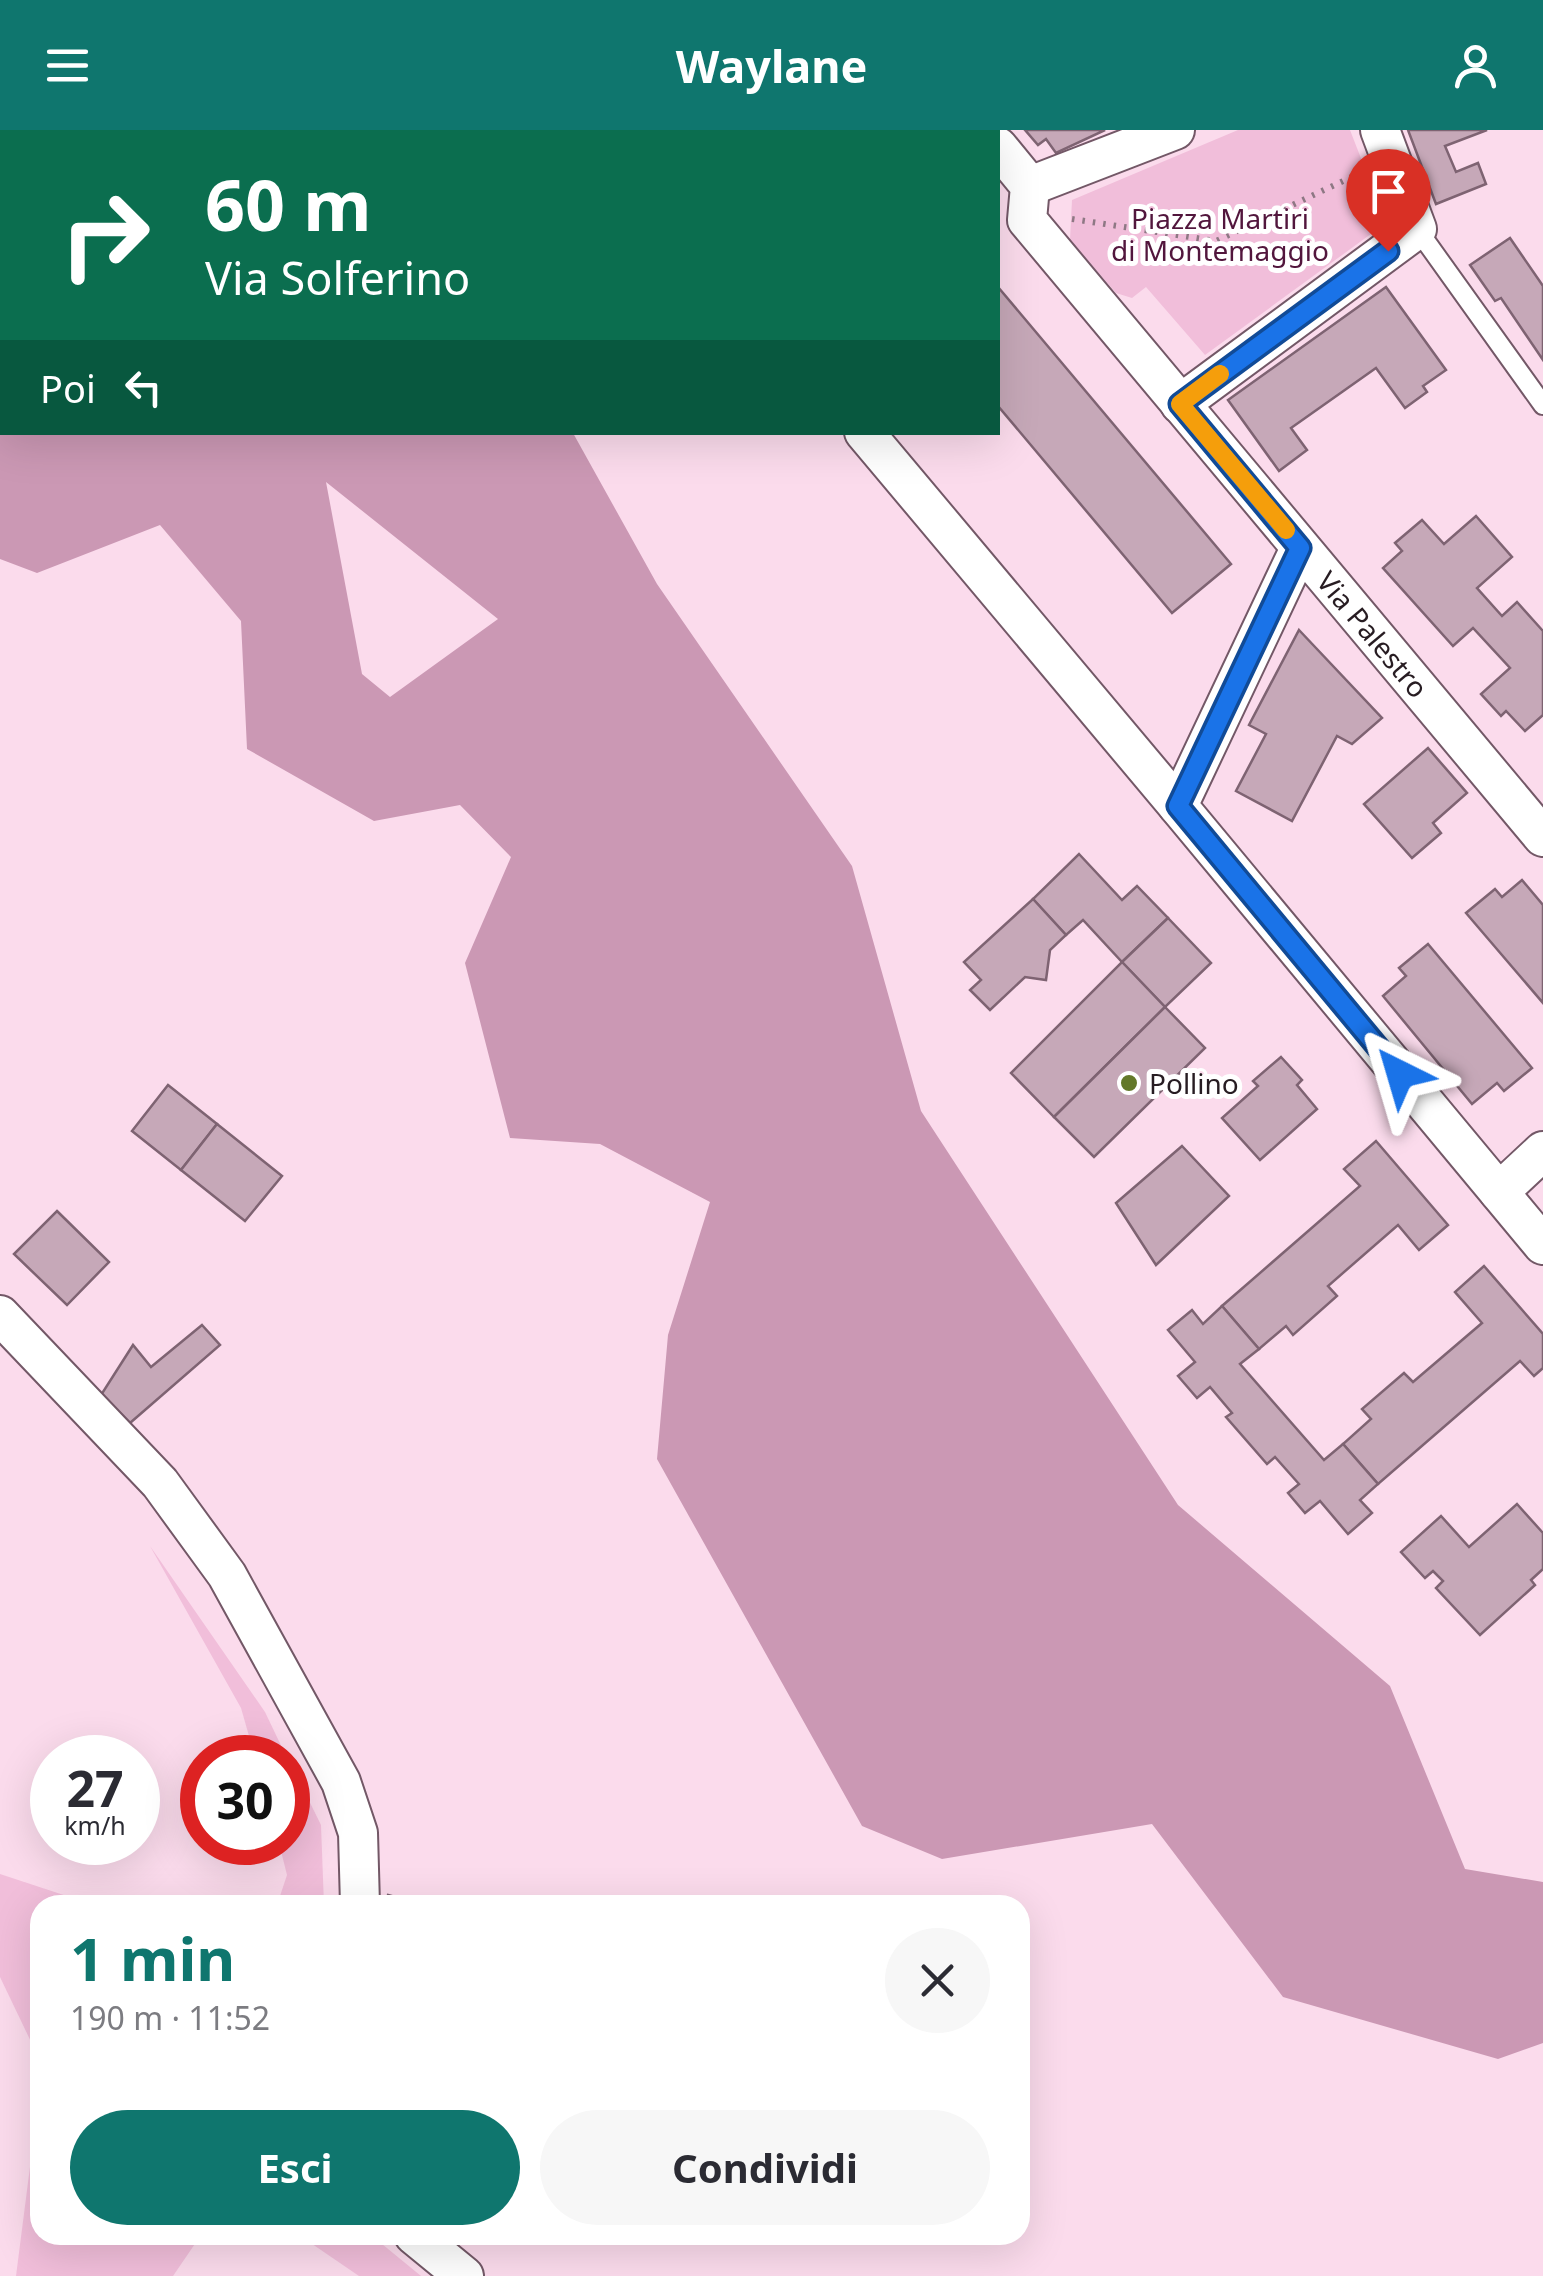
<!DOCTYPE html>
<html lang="it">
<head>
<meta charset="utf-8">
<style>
	:root { --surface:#fff; --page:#f7f7f7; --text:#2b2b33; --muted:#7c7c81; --accent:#0f766e }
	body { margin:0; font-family:"Noto Sans",sans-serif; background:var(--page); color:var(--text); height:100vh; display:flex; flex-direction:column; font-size:38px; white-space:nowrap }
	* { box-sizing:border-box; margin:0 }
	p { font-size:32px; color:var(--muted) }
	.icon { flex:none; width:55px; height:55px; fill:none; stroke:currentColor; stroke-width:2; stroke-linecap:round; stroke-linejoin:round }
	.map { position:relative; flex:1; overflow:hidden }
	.panel { position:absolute; left:30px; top:1765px; width:1000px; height:350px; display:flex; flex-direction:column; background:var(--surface); border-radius:30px; box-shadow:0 10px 40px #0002 }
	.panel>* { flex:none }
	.banner { position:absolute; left:0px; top:0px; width:1000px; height:305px; box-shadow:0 10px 40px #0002; background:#0b6e4f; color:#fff; overflow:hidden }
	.speed { position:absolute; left:30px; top:1605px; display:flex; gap:20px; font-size:50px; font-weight:700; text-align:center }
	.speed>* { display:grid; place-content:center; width:130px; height:130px; border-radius:50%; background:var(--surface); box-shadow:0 10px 40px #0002; line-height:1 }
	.speed small { font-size:25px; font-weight:400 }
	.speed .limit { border:15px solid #d22; background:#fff; color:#111 }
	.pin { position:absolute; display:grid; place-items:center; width:85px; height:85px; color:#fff; margin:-102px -42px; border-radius:50% 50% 50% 0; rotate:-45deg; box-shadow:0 0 10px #0007 }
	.pin .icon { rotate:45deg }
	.me { position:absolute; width:110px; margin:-55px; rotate:320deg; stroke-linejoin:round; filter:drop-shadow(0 0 8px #0008) }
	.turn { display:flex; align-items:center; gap:35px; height:210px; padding:0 40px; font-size:45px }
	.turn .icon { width:130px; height:130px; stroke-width:2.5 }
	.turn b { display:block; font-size:70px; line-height:85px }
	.then { display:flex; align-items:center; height:95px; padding:0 40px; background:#0003; gap:20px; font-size:38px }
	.round { display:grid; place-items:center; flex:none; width:105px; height:105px; border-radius:52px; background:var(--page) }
	.summary { display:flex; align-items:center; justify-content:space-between; height:170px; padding:0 40px }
	h1 { font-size:60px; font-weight:700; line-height:75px; color:var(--accent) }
	.button { display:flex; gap:20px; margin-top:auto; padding:20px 40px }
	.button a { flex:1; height:115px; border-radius:60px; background:var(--accent); color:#fff; font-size:40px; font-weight:700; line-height:115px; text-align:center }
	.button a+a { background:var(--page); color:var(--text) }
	header { display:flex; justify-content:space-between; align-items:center; height:130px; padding:0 40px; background:var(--accent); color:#fff; font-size:45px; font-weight:700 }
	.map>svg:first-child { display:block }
	.green { fill:#f1beda }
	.forest { fill:#cb98b4; fill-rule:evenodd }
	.building { fill:#c6a8b8; stroke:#7e6372; stroke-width:2.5 }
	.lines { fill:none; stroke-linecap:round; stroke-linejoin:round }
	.service-casing { stroke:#735867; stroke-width:22 }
	.minor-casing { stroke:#735867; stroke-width:42 }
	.path { stroke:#8e7884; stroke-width:6; stroke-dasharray:2.5 8; stroke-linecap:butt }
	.service { stroke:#fff; stroke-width:18 }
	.minor { stroke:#fff; stroke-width:38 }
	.route-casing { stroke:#114b97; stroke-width:25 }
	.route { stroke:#1a73e8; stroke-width:18 }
	.slow { stroke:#f59e0b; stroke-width:18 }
	.poi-dot { fill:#637829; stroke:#fff; stroke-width:4 }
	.labels { text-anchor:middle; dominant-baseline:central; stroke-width:10; stroke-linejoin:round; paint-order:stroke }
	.park-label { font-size:28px; fill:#52163d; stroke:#fff }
	.street-label { font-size:28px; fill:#271c22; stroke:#fff }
	.poi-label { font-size:28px; fill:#271c22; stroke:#fff; text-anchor:start }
</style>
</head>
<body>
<header><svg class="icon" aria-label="menu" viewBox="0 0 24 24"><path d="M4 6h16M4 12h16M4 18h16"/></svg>Waylane<svg class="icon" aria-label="person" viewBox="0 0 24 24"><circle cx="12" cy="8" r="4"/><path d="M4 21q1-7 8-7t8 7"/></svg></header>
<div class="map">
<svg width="1543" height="2146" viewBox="0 0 1543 2146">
	<rect width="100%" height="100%" fill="#fbdbec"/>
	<g class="green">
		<polygon points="1238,0 1350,0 1386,93 1205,225 1146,157 1132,168 1116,163 1070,110 1072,70"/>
		<polygon points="150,1416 265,1582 287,1628 255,1627 241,1578"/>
		<polygon points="288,1628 321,1695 324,1775 277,1775 287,1745 279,1713 288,1712"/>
		<polygon points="0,1744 94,1775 40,1775 40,2105 201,2105 173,2146 16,2146 36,1990 34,1918 0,1847"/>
		<polygon points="299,2105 371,2105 421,2146 359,2146"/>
	</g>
	<path class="forest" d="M0 146 2 302 573 303 657 454 852 736 921 981 1178 1375 1390 1556 1465 1739 1543 1752V1913L1498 1929 1283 1867 1152 1694 942 1729 862 1696 657 1329 668 1205 710 1072 600 1014 510 1008 465 833 511 727 460 675 374 691 247 619 241 491 160 395 37 443 0 429ZM326 352 498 489 390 567 362 544Z"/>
	<g class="building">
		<polygon points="367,0 716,0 367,2"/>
		<polygon points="1025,0 1105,0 1056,23 1046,9 1038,15"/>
		<polygon points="1408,0 1487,0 1445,16 1456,42 1478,33 1486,54 1436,74"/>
		<polygon points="1510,108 1543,156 1543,230 1501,168 1495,171 1470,135"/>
		<polygon points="998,157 1231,434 1172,483 998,276"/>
		<polygon points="1386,157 1446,240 1423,256 1427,262 1405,278 1376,238 1291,298 1307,320 1279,341 1228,270"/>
		<polygon points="1476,386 1512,427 1477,458 1502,486 1517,472 1543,501 1543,585 1525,601 1506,581 1501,586 1481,564 1510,538 1473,498 1453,516 1383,438 1402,421 1395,413 1422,390 1444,414"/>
		<polygon points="1299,500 1382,588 1352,614 1337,606 1292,691 1236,661 1266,604 1249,595"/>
		<polygon points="1428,618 1467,663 1433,693 1441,703 1412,728 1364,674"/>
		<polygon points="1079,724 1122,770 1137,756 1168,788 1122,832 1083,790 1066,805 1033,769"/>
		<polygon points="1522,750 1543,775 1543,873 1466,783 1495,759 1502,767"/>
		<polygon points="1033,769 1066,805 1050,820 1046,850 1025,847 990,880 970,860 981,850 964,832"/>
		<polygon points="1168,788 1211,833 1165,877 1122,832"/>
		<polygon points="1428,814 1532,938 1504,961 1497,953 1472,974 1383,866 1406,846 1399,838"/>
		<polygon points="1122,832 1165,877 1054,987 1011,943"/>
		<polygon points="1165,877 1205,918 1094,1027 1054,987"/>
		<polygon points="1281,927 1302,950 1297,955 1317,979 1260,1030 1222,988 1258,956 1253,951"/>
		<polygon points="168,955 217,994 181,1040 132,1001"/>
		<polygon points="217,994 282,1046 245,1091 181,1040"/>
		<polygon points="1376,1011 1448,1095 1419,1120 1398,1095 1328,1156 1337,1166 1293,1205 1286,1196 1259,1219 1222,1176 1360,1056 1344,1039"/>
		<polygon points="1182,1016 1229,1066 1156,1135 1116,1073"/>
		<polygon points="57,1081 109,1132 67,1175 14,1124"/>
		<polygon points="1484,1136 1543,1204 1543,1238 1534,1246 1520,1231 1378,1354 1343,1314 1371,1289 1362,1279 1404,1243 1413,1252 1482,1193 1455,1162"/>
		<polygon points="1222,1176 1259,1219 1240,1234 1324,1330 1343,1314 1378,1354 1360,1370 1372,1383 1348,1404 1320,1371 1305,1383 1288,1363 1299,1354 1275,1327 1267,1334 1226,1287 1232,1283 1210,1257 1197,1268 1178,1246 1195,1232 1168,1200 1192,1180 1203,1194"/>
		<polygon points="202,1195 220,1215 130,1293 101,1265 133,1215 151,1237"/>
		<polygon points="1517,1374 1543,1403 1543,1439 1531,1450 1535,1455 1480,1505 1436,1458 1443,1451 1433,1441 1425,1448 1401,1422 1441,1386 1469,1417"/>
		<polygon points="388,1765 424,1775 385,1775"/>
	</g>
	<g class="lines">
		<g class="service-casing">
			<polyline id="service" points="1417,99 1543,275"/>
		</g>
		<g class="minor-casing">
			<g id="minor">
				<polyline points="836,2 837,0"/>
				<polyline points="998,17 1030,56 1027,90 1543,707"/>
				<polyline points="1030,56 1175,0"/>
				<polyline points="1180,274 1417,99 1380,0"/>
				<polyline points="864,302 1178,676"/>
				<polyline points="1300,418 1178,676 1543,1115"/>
				<polyline points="1499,1062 1543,1021"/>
				<polyline points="0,1185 160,1353 227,1445 341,1652 358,1703 360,1775"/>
				<polyline points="414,2105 464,2146"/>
			</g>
		</g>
		<polyline class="path" points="1072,89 1216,111 1358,44"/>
		<use href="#service" class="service"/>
		<use href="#minor" class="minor"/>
	</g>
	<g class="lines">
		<g class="route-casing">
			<polyline id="route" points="1388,121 1180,274 1300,418 1178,676 1400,944"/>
		</g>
		<use href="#route" class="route"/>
		<polyline class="slow" points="1220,244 1180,274 1286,400"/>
	</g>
	<circle class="poi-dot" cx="1129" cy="953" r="10"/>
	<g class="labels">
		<g class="park-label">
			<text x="1220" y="88">Piazza Martiri<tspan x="1220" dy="32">di Montemaggio</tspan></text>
		</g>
		<g class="street-label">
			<text transform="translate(1373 504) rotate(50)">Via Palestro</text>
		</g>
		<g class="poi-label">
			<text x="1149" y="953">Pollino</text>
		</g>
	</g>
</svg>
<div class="speed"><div>27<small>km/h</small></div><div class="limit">30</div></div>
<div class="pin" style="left:1388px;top:121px;background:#d93025"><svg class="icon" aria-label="arrive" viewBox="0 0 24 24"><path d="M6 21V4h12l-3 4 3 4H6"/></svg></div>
<svg class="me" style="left:1400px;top:944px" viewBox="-20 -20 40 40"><path d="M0-17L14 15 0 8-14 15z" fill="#1a73e8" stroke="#fff" stroke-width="4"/></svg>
<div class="banner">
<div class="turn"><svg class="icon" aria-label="right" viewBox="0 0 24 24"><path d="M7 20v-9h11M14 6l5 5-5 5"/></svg><div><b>60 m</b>Via Solferino</div></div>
<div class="then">Poi<svg class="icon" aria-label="left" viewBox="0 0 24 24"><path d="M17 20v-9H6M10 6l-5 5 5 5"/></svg></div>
</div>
<section class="panel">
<div class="summary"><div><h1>1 min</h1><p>190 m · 11:52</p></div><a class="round"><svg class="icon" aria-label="close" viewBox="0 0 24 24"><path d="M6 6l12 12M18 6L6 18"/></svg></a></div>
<div class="button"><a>Esci</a><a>Condividi</a></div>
</section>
</div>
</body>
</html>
